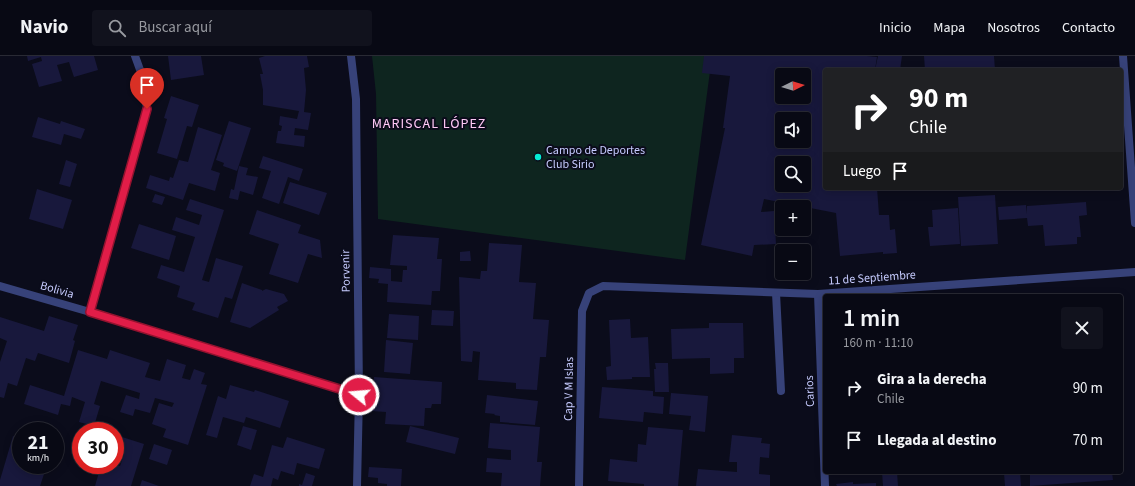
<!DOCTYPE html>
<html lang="es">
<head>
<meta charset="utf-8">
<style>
	:root { --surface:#080914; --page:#11121d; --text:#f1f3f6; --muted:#989aa0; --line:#292a34 }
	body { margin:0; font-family:"Source Sans 3",sans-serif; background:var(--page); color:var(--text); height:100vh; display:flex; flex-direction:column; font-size:15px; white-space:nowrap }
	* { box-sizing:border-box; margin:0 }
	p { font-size:13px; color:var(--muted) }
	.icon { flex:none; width:22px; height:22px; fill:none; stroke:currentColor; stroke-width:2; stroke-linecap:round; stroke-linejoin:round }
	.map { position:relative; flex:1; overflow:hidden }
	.side { position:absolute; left:823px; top:238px; width:300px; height:180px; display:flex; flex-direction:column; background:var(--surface); border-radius:4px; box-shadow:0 2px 10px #0003,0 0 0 1px var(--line) }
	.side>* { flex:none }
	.top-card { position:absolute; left:823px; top:12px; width:300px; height:122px; border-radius:4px; box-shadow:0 2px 10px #0003,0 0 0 1px var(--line); background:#202124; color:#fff; overflow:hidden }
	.needle { width:26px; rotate:85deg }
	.tools { position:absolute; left:775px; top:12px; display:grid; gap:8px }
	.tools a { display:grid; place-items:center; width:36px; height:36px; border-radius:4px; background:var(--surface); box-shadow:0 2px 10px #0003,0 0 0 1px var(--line); font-size:20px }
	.speed { position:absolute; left:12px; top:366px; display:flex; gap:8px; font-size:20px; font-weight:700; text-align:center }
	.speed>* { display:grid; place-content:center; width:52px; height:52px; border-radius:50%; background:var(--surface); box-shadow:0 2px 10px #0003,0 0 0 1px var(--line); line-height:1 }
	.speed small { font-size:10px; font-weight:400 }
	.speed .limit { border:6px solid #d22; background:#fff; color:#111 }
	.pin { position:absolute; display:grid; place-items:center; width:34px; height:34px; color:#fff; margin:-41px -17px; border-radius:50% 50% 50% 0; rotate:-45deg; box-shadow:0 0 4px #0007 }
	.pin .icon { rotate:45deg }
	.me { position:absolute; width:44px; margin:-22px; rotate:287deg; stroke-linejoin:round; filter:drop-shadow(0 0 3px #0008) }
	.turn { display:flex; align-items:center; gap:14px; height:84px; padding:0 20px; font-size:18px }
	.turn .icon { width:52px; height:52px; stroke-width:2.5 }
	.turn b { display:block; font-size:28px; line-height:34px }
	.then { display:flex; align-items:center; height:38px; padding:0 20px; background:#0003; gap:8px; font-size:15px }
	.round { display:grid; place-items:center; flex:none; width:42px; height:42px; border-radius:4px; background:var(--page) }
	.summary { display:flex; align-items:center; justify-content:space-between; height:68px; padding:0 20px }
	h1 { font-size:24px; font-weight:600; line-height:30px }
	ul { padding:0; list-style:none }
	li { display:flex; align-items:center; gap:12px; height:52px; padding:0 20px }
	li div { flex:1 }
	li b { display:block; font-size:15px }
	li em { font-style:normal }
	header { display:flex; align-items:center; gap:24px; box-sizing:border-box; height:56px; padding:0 20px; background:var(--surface); border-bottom:1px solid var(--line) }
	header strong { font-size:19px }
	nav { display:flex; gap:22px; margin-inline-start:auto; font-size:14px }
	.search { width:280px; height:36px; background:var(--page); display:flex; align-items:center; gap:10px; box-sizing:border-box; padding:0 14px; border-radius:4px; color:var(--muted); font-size:15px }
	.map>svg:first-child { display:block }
	.green { fill:#0e251f }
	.building { fill:#18183c; fill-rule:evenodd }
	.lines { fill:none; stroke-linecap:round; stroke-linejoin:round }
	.service { stroke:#374279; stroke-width:8 }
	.minor { stroke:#374279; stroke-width:8 }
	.tertiary { stroke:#374279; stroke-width:8 }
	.route-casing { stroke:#92132f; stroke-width:10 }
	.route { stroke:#e11d48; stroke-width:7 }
	.poi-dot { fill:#05ebd3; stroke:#0b0c1b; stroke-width:1.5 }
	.labels { text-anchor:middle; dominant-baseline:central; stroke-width:4; stroke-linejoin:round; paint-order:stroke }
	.poi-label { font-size:12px; fill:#c6cbfe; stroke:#0b0c1b; text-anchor:start }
	.street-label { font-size:12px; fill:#c6cbfe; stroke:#0b0c1b }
	.quarter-label { font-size:14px; letter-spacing:1px; fill:#fec8f5; stroke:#0b0c1b }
</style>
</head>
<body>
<header>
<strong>Navio</strong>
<div class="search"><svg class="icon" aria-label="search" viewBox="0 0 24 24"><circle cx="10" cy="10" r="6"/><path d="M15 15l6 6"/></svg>Buscar aquí</div>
<nav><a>Inicio</a><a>Mapa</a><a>Nosotros</a><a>Contacto</a></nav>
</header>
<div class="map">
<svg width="1135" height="430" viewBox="0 0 1135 430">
	<rect width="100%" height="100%" fill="#0b0c1b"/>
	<polygon class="green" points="372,0 712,0 685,204 378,163 376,38"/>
	<g class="building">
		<polygon points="27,0 94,0 98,14 74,21 69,6 57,9 62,25 39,31 32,8 42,5 41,1 28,5"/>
		<polygon points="168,0 201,0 204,19 171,24"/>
		<polygon points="265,0 307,0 309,11 304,12 306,34 304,56 311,57 308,74 295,72 294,79 305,80 304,91 276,87 278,75 281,75 282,70 279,69 280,60 297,63 299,55 263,49 263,34 260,18 263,18 259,2"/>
		<path d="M704 0H867L877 1 875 14H825V132H877L879 159H889L890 174 895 173 897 197 883 198V196L840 200 836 157 764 143 761 156 774 155 776 188 754 189 752 200 701 189 725 72H723L730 20 702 17ZM782 19H804V41H782ZM782 63H804V85H782ZM782 107H804V129H782Z"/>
		<polygon points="878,0 902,0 900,14 875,14"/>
		<polygon points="924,0 994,0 995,14 925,14"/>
		<polygon points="1073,11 1073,14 1053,14 1053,12"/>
		<polygon points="171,40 199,49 192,71 187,70 177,103 157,97 167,63 164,62"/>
		<polygon points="38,61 60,68 61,65 85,73 81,83 64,78 61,89 32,81"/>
		<polygon points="229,65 251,72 237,115 223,110 224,107 216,104"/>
		<polygon points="198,71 222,79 211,114 220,117 215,135 189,127 183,144 146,132 150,119 169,125 170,121 173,122 179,104 188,106"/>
		<polygon points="263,100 303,113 299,125 288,121 279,148 262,142 271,115 259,112"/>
		<polygon points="66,104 77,108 70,131 59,128"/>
		<polygon points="239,110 248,112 246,119 258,121 253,139 240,135 238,144 229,142 231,133 234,134"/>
		<polygon points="290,126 327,137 319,159 283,147"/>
		<polygon points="37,133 72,144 63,173 29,163"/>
		<polygon points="155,138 165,141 162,149 152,146"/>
		<polygon points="995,139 998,188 961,190 958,141"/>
		<polygon points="190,143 224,154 202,224 209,226 216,202 243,210 232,243 225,241 218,262 192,254 195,247 177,241 180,230 157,222 161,209 184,216 195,181 172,174 176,161 199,169 202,159 186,154"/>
		<polygon points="1086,146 1087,159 1079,160 1081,181 1077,181 1077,188 1045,190 1043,169 1028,170 1027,162 999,164 998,151 1026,149 1027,158 1027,150"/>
		<polygon points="958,152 960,188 930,190 928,171 933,171 932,154"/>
		<polygon points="257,154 301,169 298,177 320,184 322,202 308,198 298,227 269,218 279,188 249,178"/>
		<polygon points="139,168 176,180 169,204 131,192"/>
		<polygon points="393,179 439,182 437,203 442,203 440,235 432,235 431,249 387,246 388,228 378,227 379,223 369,222 370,211 391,213 391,225 402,226 403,214 407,214 407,210 390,209"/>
		<polygon points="489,187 522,189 519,226 536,227 533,263 549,264 546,301 540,301 537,334 516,333 516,327 478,324 480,296 473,295 472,306 461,305 459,221 480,223 481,215 487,215"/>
		<polygon points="470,195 471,205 460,205 460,196"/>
		<polygon points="242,227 262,234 262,235 266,233 284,238 288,245 277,251 279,254 250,272 230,266"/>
		<polygon points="432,254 454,255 453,270 431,269"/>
		<polygon points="389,258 419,260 418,284 387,282"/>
		<polygon points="49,260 78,269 73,284 75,285 69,307 38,297 35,305 26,302 17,330 8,327 4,342 0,341 0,306 7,285 0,282 0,261 44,275"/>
		<polygon points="630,263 631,282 648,281 650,321 632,321 632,323 607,324 606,311 611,310 609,264"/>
		<polygon points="709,267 743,267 744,302 734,302 734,317 710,318 710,302 672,303 671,273 709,272"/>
		<polygon points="386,284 413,287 410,318 384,316"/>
		<polygon points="78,294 107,303 110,294 150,307 145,321 160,325 167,303 186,309 182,322 190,324 194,313 205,317 201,328 207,329 188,389 163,381 166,373 152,368 159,347 172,351 174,347 155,342 150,357 135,353 133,360 120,356 126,339 139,343 140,337 101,325 94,348 100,350 94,370 79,366 85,346 72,341 70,350 61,348 58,359 24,348 30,329 64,340"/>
		<polygon points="655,307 668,307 669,336 655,336 654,313 656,313"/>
		<polygon points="374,321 442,326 441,348 432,348 431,352 425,352 424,370 385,368 386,356 372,355"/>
		<polygon points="230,329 254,336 255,334 289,345 280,372 246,361 244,367 223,361 217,382 206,379 218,340 226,343"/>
		<polygon points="602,331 653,335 653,340 664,341 663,358 644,356 643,366 599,362"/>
		<polygon points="671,337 708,340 705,376 689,374 691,360 669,358"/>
		<polygon points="487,339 538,345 535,369 500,366 500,360 494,359 495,358 485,357"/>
		<polygon points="490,367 540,371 537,406 542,406 540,430 501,430 502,417 486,416 487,402 511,404 511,394 488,392"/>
		<polygon points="243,370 257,374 251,394 237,389"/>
		<polygon points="410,370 459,382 455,398 406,386"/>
		<polygon points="648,371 683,374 678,430 644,430 644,428 608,425 610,403 637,406 638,388 646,389"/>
		<polygon points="732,379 762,382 761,387 770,388 769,402 760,401 759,418 770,419 770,430 696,430 698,413 737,416 737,406 729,406"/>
		<polygon points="13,380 21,383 21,409 47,409 40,430 0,430 0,424"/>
		<polygon points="122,381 144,388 131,430 95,430 101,409 116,409 120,410 124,399 117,397"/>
		<polygon points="287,381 325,393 319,413 297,407 294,419 281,415 278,424 273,422 271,430 250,430 254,418 263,421 272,389 283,392"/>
		<polygon points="154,388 172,394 167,409 149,403"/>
		<polygon points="369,411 402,413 401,430 387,430 387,428 378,427 378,422 368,421"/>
		<polygon points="882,416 897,416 898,430 883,430"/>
		<polygon points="1016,416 1020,416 1021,430 1005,430 1004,417"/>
		<polygon points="1030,416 1112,416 1113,424 1030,430"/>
		<polygon points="306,417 315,420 312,430 299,430 299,428 302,429"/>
		<polygon points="142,424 159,430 140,430"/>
		<polygon points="853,426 853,428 876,427 876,430 837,430 836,428"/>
	</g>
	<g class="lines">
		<polyline class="service" points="776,237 781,335"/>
		<g class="minor">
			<polyline points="351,0 356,43 359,339 357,430"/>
			<polyline points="0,230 90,256 359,339"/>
			<polyline points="818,238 825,430"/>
			<polyline points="90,256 147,53 143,22 135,0"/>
			<polyline points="579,430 582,255 589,237 603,230 818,238 1135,216"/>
		</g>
		<polyline class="tertiary" points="1123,0 1135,167"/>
	</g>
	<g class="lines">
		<g class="route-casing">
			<polyline id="route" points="147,53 90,256 359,339"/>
		</g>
		<use href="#route" class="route"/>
	</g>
	<circle class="poi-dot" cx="538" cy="101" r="4"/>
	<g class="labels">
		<g class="poi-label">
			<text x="546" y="94">Campo de Deportes<tspan x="546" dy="14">Club Sirio</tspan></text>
		</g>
		<g class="street-label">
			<text transform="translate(346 215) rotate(-91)">Porvenir</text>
			<text transform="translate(872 222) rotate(-4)">11 de Septiembre</text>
			<text transform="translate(57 234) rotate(16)">Bolivia</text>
			<text transform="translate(569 333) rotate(-89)">Cap V M Islas</text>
			<text transform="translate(810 335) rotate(-92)">Carios</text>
		</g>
		<g class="quarter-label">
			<text x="429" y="68">MARISCAL LÓPEZ</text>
		</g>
	</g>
</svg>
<div class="tools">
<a><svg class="needle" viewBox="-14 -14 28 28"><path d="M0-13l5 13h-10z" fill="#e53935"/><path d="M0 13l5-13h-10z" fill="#989aa0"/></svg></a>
<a><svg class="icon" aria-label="sound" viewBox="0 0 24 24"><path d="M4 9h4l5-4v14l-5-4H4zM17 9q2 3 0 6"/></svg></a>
<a><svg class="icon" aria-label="search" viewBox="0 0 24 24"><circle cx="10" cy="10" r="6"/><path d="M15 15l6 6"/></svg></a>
<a>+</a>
<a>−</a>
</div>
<div class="speed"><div>21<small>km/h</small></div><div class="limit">30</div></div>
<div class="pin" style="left:147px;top:53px;background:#d93025"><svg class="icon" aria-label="arrive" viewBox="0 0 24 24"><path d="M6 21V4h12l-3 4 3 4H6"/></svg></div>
<svg class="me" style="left:359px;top:339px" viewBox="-20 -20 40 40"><circle r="17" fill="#e11d48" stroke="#fff" stroke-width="3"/><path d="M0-11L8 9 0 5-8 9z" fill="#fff"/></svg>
<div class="top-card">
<div class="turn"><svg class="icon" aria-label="right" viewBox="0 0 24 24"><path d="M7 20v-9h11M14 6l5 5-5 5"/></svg><div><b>90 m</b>Chile</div></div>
<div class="then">Luego<svg class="icon" aria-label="arrive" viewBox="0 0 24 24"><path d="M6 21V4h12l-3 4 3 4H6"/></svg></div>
</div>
<section class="side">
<div class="summary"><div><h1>1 min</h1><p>160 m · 11:10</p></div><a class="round"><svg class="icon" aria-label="close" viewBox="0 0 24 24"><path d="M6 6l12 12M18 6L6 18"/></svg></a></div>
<ul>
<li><svg class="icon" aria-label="right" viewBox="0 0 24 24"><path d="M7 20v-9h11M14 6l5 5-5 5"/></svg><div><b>Gira a la derecha</b><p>Chile</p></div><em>90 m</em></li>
<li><svg class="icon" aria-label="arrive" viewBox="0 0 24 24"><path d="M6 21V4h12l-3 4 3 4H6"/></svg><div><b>Llegada al destino</b></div><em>70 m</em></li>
</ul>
</section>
</div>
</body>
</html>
